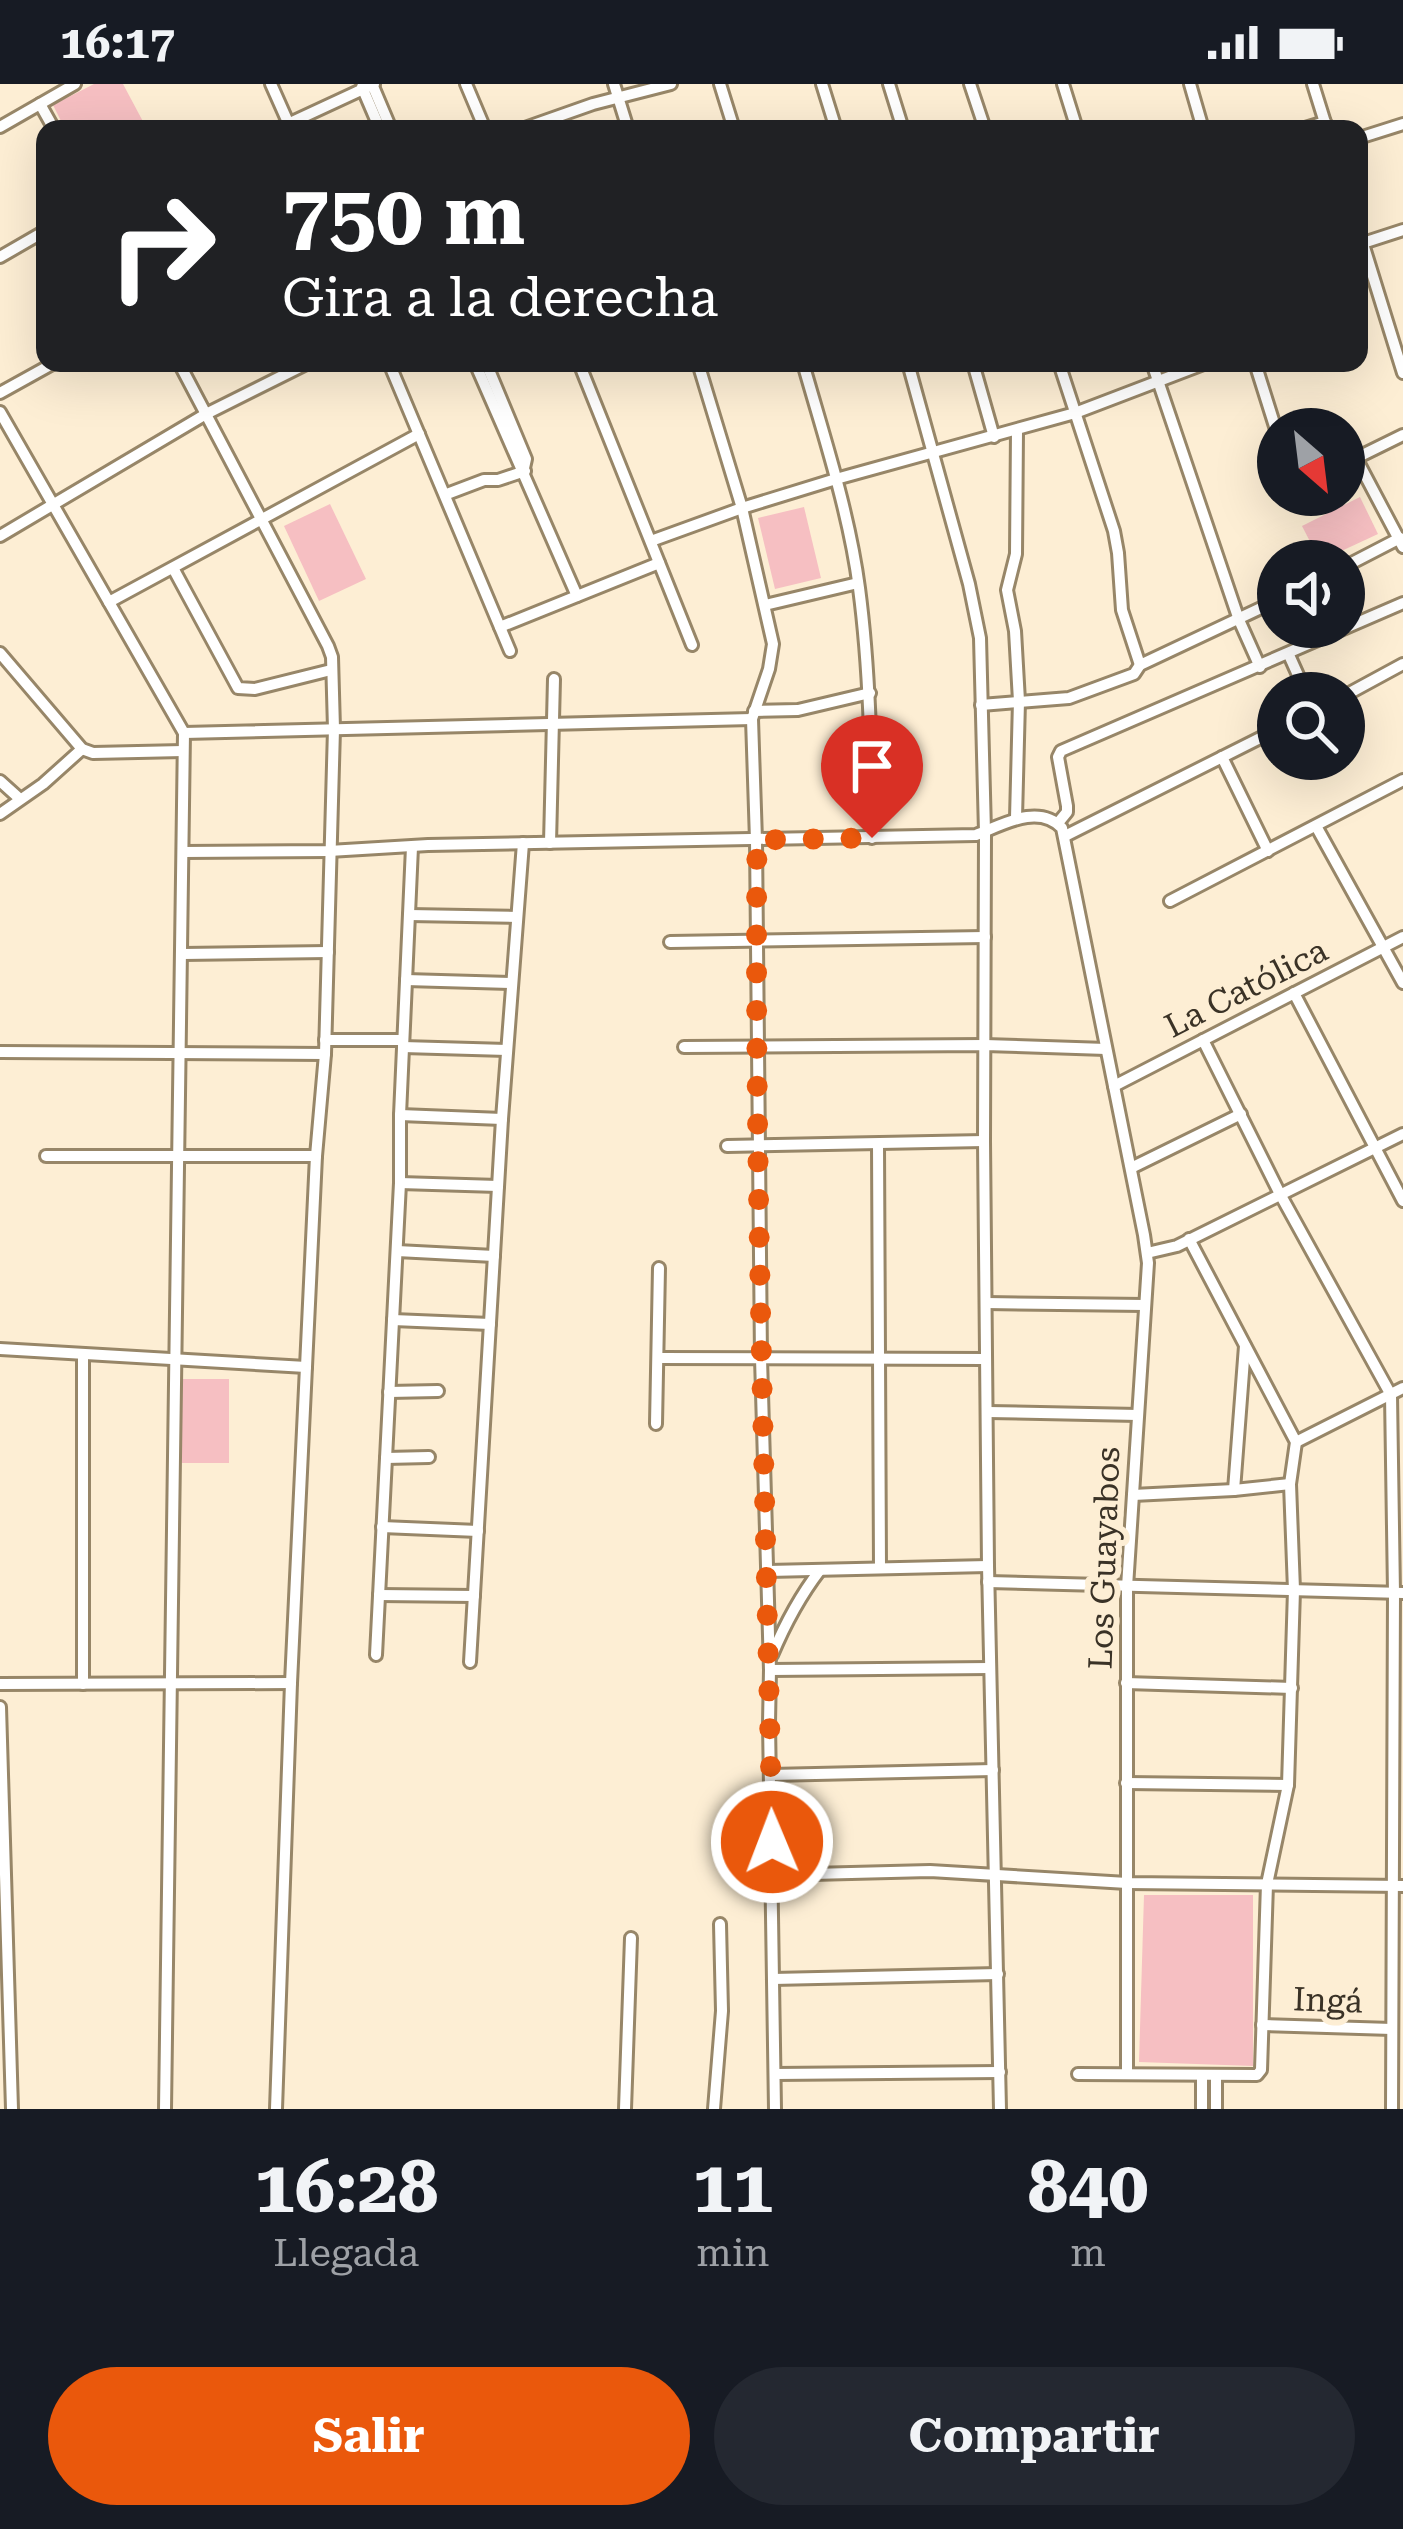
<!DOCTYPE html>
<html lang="es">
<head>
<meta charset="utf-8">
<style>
	:root { --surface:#171b24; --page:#242831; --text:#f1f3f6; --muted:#9ea1a6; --accent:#ea580c }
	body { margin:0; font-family:"Roboto Serif",serif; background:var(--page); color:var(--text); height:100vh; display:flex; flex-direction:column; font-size:45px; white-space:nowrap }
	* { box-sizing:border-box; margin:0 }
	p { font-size:39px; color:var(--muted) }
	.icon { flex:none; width:66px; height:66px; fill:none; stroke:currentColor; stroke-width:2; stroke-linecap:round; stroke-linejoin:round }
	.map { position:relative; height:2025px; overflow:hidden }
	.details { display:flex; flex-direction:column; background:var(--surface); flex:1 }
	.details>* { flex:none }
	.hud { position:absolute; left:36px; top:36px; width:1332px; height:252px; border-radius:24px; box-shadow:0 12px 48px #0002; background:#202124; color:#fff; overflow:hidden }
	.needle { width:78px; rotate:152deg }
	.controls { position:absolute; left:1257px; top:324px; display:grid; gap:24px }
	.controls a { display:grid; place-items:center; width:108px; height:108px; border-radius:50%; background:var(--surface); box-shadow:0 12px 48px #0002; font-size:60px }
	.pin { position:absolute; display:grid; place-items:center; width:102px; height:102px; color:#fff; margin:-123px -51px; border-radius:50% 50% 50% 0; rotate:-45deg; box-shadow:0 0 12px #0007 }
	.pin .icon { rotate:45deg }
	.me { position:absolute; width:132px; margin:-66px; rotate:359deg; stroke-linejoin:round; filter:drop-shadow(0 0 9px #0008) }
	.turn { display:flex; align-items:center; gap:42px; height:252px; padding:0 48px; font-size:54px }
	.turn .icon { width:156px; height:156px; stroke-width:2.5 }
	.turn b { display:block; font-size:84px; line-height:102px }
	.eta { display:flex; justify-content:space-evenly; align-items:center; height:204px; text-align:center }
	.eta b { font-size:72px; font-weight:700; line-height:84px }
	.action { display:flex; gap:24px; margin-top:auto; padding:24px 48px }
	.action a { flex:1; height:138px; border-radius:72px; background:var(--accent); color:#fff; font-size:48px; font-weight:700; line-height:138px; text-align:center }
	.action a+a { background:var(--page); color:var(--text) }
	.status { display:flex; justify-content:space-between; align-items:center; height:84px; padding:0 60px; background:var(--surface); direction:ltr }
	.status svg { height:33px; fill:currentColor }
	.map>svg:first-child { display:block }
	.green { fill:#f6bfc2 }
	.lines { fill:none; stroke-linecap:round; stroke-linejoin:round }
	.minor-casing { stroke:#978668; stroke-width:16 }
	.minor { stroke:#fff; stroke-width:10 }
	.route { stroke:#ea580c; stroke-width:21; stroke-dasharray:0 37.8 }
	.labels { text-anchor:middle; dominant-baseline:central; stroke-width:12; stroke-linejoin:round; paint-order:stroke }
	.street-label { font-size:33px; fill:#3a3226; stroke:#fdeed4 }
</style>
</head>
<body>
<div class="status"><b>16:17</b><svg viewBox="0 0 49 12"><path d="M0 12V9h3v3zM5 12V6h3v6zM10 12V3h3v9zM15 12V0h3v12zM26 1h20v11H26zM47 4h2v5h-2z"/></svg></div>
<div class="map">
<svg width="1403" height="2025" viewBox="0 0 1403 2025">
	<rect width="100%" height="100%" fill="#fdeed4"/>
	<g class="green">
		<polygon points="94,0 123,0 147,45 65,45 53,21"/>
		<polygon points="1360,413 1378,450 1320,477 1302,442"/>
		<polygon points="330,420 366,495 319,517 284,442"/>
		<polygon points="804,423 821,494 775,505 758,434"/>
		<rect x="182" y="1295" width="47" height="84"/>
		<polygon points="1144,1811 1253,1811 1253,1982 1139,1978"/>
	</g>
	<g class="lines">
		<g class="minor-casing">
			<g id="minor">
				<polyline points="271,0 291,45"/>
				<polyline points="372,0 391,45"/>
				<polyline points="466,0 485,45"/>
				<polyline points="614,0 628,45"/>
				<polyline points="720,0 734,45"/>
				<polyline points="822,0 836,45"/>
				<polyline points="889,0 903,45"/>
				<polyline points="970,0 985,45"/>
				<polyline points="1063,0 1077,45"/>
				<polyline points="1190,0 1203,45"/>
				<polyline points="1313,0 1327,45"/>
				<polyline points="362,3 380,45"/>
				<polyline points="40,20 54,45"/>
				<polyline points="0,43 75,0"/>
				<polyline points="277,45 374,0"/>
				<polyline points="522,45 593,20 671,0"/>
				<polyline points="1302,45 1325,38"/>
				<polyline points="1359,54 1403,40"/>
				<polyline points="1359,147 1403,289"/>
				<polyline points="1360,160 1403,146"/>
				<polyline points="0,173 45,147"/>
				<polyline points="179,279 328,562 332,573 334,645 325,970 316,1072 291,1599 276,2025"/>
				<polyline points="389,279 510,567"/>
				<polyline points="475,279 577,512"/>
				<polyline points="486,279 526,375 524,384"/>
				<polyline points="579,279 692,561"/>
				<polyline points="698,279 742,424 773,560 769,585 752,635 756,756 761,1274 770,1586 769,1639 775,2025"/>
				<path d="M803 279C824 353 849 428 859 504 870 587 871 670 872 754"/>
				<polyline points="908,279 969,500 980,554 985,748 984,1057 988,1482 1000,2025"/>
				<polyline points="973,279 994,353"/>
				<polyline points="1059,279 1114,447 1118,469 1122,526 1140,581"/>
				<polyline points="1152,279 1239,536 1260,583"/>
				<polyline points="1255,279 1278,352"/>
				<polyline points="0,309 54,279"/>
				<polyline points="0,328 184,649 165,2025"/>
				<polyline points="1356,374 1403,463"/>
				<polyline points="1344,380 1403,351"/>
				<polyline points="447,410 484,396 498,396 525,387"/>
				<polyline points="0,452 206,330 308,279"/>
				<polyline points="651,457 742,424 836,395 1075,329 1206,279"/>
				<polyline points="1344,483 1400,454"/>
				<polyline points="173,484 238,604 255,605 331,586"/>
				<polyline points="109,518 419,350"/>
				<polyline points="765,521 858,499"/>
				<polyline points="500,543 659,479"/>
				<polyline points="0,569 82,665 93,669 183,667"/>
				<polyline points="1289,571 1306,609"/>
				<polyline points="1344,612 1403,580"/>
				<polyline points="981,621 1069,614 1134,590 1140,581 1278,516"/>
				<polyline points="754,627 798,626 870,609"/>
				<polyline points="184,649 752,635"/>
				<polyline points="1222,673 1268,767"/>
				<polyline points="0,697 20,715"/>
				<polyline points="0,730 43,700 82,665"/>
				<polyline points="1016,734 1019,617 1015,547 1007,506 1016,470 1017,347"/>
				<polyline points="1058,739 1067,728 1067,722 1058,673 1061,667 1403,519"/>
				<polyline points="1316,742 1403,899"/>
				<polyline points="1065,752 1278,645"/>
				<polyline points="550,759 554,595"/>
				<path d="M183 768 329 767 428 761 976 751C1002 741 1038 719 1062 744L1144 1151 1148 1179 1127 1503V1990"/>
				<polyline points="1170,817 1403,696"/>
				<polyline points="409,831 517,833"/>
				<polyline points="670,858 985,853"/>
				<polyline points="183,870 328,868"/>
				<polyline points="406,896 512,899"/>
				<polyline points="1294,909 1403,1117"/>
				<polyline points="325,956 403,956"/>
				<polyline points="1203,956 1280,1110 1391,1311 1394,1509 1392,2025"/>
				<polyline points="403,963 507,966"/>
				<polyline points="684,963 985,961 1106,965"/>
				<polyline points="0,968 325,970"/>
				<polyline points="1114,1002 1403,853"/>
				<polyline points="400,1031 502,1035"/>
				<polyline points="878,1060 880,1484"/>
				<polyline points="727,1062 984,1057"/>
				<polyline points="46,1072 316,1072"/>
				<polyline points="1131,1084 1241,1030"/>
				<polyline points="400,1099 498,1102"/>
				<polyline points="397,1167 494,1172"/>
				<polyline points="1147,1169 1177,1162 1403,1050"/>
				<polyline points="986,1219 1145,1221"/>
				<polyline points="393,1236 490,1240"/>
				<polyline points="0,1265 306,1283"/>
				<polyline points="83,1270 83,1600"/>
				<polyline points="659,1274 986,1275"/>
				<polyline points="389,1308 438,1307"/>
				<polyline points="988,1328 1138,1331"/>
				<polyline points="656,1340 659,1184"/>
				<polyline points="1296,1358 1403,1304"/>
				<polyline points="386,1374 429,1373"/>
				<polyline points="1234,1406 1245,1262"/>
				<polyline points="1133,1411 1234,1406 1290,1400"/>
				<polyline points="382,1443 478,1447"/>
				<polyline points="768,1487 988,1482"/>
				<polyline points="988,1498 1403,1509"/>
				<polyline points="379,1511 474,1512"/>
				<polyline points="376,1571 400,1099 400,1031 412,763"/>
				<path d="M772 1571C785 1540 800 1512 820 1486"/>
				<polyline points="470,1578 502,1035 523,759"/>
				<polyline points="770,1586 990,1584"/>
				<polyline points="1126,1599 1292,1604"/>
				<polyline points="0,1600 291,1599"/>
				<polyline points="0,1623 12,2025"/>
				<polyline points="771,1691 993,1686"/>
				<polyline points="1126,1699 1288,1701"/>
				<polyline points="772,1791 930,1787 1127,1799 1403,1802"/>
				<polyline points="773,1895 998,1890"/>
				<polyline points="1262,1941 1392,1945"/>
				<polyline points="775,1990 1000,1988"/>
				<polyline points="1078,1990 1257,1991 1261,1986 1267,1800 1288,1701 1294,1506 1290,1400 1296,1358 1189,1155"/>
				<polyline points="625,2025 631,1854"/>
				<polyline points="714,2025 722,1927 720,1840"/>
				<polyline points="1202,2025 1202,1992"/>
				<polyline points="1216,2025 1216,1992"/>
			</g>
		</g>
		<use href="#minor" class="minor"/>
	</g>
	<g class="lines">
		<path class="route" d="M772 1758C766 1424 754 1090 757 756L872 754"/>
	</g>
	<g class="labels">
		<g class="street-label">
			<text transform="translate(1246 904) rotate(-27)">La Católica</text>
			<text transform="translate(1104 1474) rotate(-88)">Los Guayabos</text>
			<text transform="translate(1328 1916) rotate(2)">Ingá</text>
		</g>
	</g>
</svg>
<div class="controls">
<a><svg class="needle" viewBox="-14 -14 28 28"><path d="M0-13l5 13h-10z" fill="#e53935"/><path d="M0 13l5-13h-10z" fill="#9ea1a6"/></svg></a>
<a><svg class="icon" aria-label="sound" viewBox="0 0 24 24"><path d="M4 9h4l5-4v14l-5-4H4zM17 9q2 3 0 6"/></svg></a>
<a><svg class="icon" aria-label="search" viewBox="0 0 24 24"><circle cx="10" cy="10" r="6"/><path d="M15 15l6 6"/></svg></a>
</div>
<div class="pin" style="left:872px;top:754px;background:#d93025"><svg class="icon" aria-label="arrive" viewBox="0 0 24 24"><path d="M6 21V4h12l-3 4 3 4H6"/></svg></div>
<svg class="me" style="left:772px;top:1758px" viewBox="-20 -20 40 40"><circle r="17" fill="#ea580c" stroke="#fff" stroke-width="3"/><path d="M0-11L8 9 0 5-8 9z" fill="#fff"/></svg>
<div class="hud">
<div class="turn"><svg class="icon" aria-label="right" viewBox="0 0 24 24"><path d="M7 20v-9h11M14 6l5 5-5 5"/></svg><div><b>750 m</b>Gira a la derecha</div></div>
</div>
</div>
<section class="details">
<div class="eta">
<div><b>16:28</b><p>Llegada</p></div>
<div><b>11</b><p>min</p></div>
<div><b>840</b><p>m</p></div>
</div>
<div class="action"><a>Salir</a><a>Compartir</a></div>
</section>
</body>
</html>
